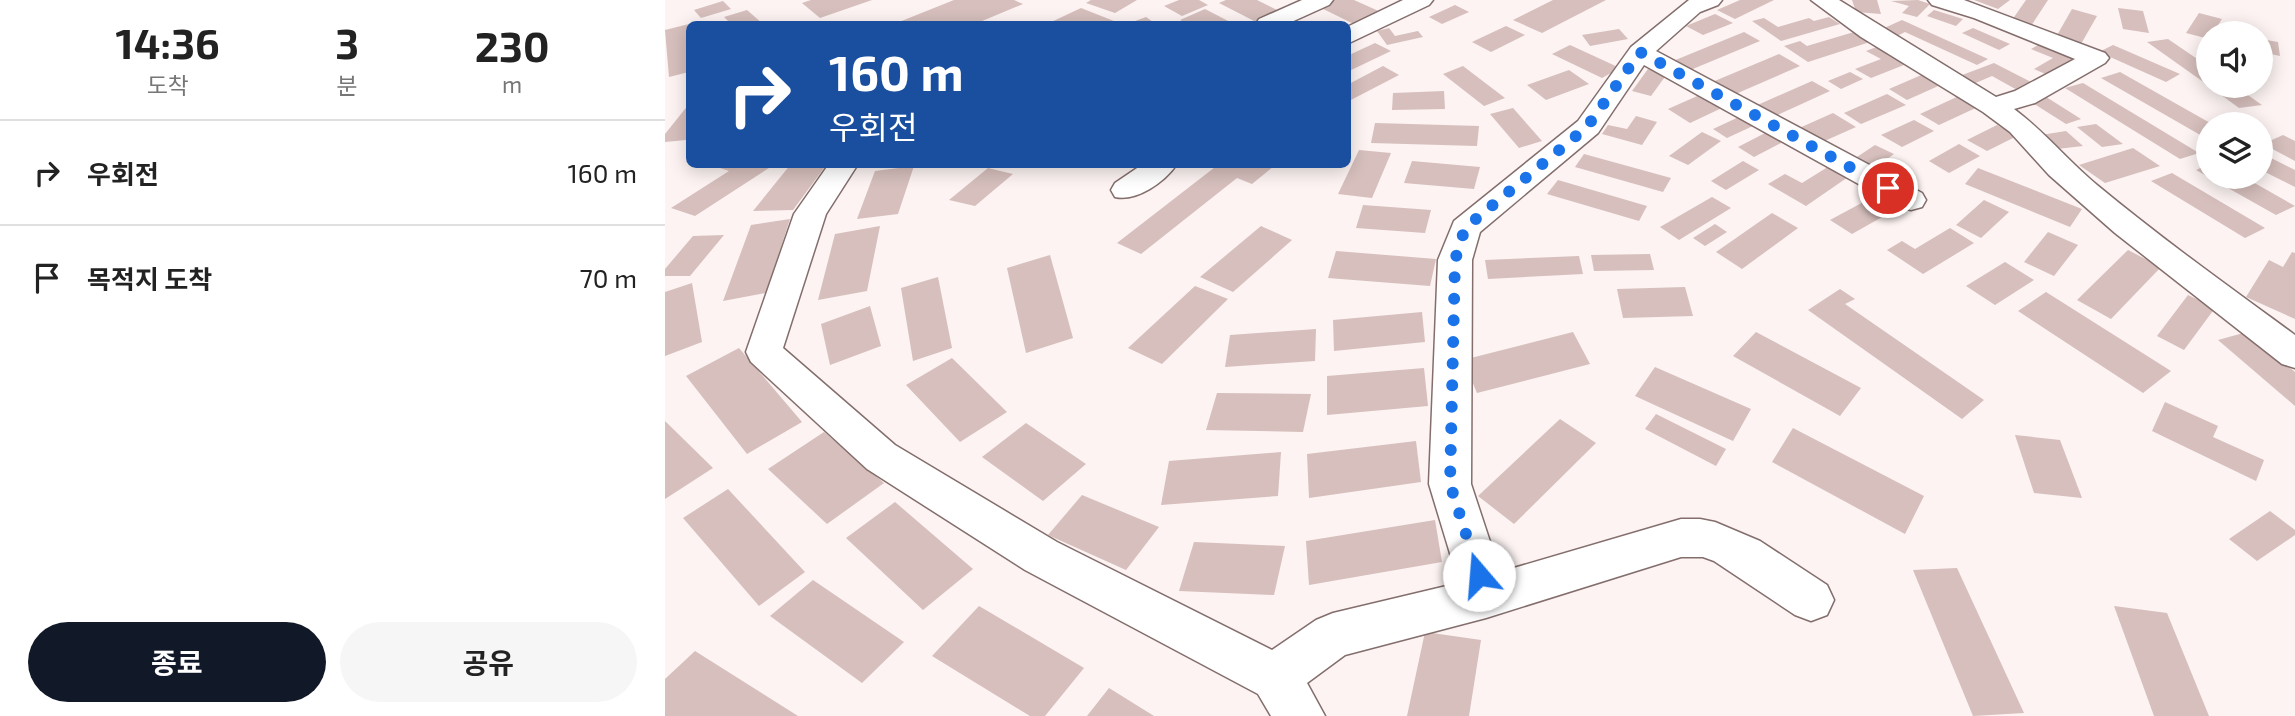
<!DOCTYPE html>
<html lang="ko">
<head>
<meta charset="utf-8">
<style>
	:root { --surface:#fff; --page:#f6f6f6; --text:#222; --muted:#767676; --line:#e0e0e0; --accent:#111827 }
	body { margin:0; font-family:"Exo 2","Noto Sans KR",sans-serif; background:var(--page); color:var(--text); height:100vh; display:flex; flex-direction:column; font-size:26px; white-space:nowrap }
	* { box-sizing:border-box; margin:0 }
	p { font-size:23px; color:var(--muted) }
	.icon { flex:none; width:38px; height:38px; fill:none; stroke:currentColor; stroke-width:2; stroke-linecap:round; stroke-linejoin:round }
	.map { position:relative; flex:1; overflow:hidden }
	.sheet { display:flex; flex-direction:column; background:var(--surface); width:665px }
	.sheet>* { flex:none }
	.guide { position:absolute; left:21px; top:21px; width:665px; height:147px; border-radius:10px; box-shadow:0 4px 18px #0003; background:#1a4fa0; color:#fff; overflow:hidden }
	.fabs { position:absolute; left:1531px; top:21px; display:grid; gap:14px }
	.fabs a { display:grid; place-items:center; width:77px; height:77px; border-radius:50%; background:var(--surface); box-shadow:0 4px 18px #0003; font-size:35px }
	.pin { position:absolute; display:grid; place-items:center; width:60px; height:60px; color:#fff; margin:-30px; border:4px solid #fff; border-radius:50%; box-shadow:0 2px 7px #0007 }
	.me { position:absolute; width:77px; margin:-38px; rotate:342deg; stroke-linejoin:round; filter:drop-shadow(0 0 5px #0008) }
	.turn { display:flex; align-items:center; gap:24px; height:147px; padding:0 28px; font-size:32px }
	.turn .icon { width:91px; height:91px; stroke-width:2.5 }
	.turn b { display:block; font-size:49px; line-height:60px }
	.eta { display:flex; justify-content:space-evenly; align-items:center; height:119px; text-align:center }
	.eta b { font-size:42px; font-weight:700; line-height:49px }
	.cta { display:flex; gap:14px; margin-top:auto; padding:14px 28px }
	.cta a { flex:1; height:80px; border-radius:42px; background:var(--accent); color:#fff; font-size:28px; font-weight:700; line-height:80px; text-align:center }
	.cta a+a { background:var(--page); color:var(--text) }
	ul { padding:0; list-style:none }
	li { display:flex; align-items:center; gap:21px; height:105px; padding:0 28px; border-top:2px solid var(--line) }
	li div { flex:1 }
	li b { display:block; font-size:26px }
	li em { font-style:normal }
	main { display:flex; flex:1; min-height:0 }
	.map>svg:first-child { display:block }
	.building { fill:#d6bfbc }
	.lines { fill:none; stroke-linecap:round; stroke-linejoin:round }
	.minor-casing { stroke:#836e6c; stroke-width:3 }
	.minor { fill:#fff; fill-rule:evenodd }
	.route { stroke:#1a73e8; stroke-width:12; stroke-dasharray:0 21.6 }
</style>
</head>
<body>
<main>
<section class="sheet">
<div class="eta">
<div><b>14:36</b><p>도착</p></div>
<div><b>3</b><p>분</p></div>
<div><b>230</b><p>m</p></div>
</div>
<ul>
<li><svg class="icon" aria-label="right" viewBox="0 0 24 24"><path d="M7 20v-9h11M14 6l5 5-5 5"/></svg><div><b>우회전</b></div><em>160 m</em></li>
<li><svg class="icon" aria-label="arrive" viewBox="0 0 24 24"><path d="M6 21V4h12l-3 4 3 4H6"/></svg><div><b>목적지 도착</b></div><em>70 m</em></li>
</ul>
<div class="cta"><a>종료</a><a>공유</a></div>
</section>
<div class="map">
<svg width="1630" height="716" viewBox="0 0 1630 716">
	<rect width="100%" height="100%" fill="#fcf3f2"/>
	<g class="building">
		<polygon points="146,0 207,0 155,18 137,3"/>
		<polygon points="289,0 349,0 358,4 310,24 229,24"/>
		<polygon points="426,0 472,0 450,13 421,3"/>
		<polygon points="514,0 534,0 543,5 517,16 499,6"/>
		<polygon points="561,0 592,0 618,13 595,24 554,3"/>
		<polygon points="664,0 689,0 718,13 693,26 652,6"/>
		<polygon points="888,0 941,0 877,33 848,20"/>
		<polygon points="1075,0 1109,0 1070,19 1052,10"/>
		<polygon points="1187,0 1212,0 1216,14 1191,12"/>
		<polygon points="1253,0 1265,4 1252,17 1237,13 1244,6 1226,1"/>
		<polygon points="1309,0 1345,0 1333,9"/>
		<polygon points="1361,0 1383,0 1366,26 1347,20"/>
		<polygon points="58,1 66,9 36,18 29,10"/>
		<polygon points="790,5 804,12 777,24 764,17"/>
		<polygon points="416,8 454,23 382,24"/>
		<polygon points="1453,8 1478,11 1484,33 1458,29"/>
		<polygon points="540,9 569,24 523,24 515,20"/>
		<polygon points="1407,9 1432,16 1416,44 1391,37"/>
		<polygon points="82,10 98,24 66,24 59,17"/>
		<polygon points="1269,10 1298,19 1291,26 1262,16"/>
		<polygon points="1534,13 1557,19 1548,33 1544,33 1544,39 1521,33"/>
		<polygon points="1050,14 1068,23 1038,35 1021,26"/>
		<polygon points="481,17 491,24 462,24"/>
		<polygon points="1164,17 1175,24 1116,41 1087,21 1099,18 1113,27 1144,18 1149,21"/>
		<polygon points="1237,20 1323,59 1312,65 1240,32 1232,36 1217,29"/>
		<polygon points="24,24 24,72 4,77 0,30"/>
		<polygon points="841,26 860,35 826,52 807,42"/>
		<polygon points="724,28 730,36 753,31 758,37 722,45 712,31"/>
		<polygon points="1308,28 1345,44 1334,50 1297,33"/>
		<polygon points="954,29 963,39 925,46 917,35"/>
		<polygon points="1079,32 1095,41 1023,71 1008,61"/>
		<polygon points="1189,32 1205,42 1143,62 1119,46 1135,41 1142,46"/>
		<polygon points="1503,39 1544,67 1544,86 1482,42"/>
		<polygon points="1596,39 1613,42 1615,56 1596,52"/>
		<polygon points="1378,42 1418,60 1387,77 1369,69 1388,58 1366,49"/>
		<polygon points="710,43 726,51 682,72 682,56"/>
		<polygon points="905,45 955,68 937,78 887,54"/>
		<polygon points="1448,45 1515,74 1501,82 1434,52"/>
		<polygon points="1214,46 1244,63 1206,78 1190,69 1216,59 1201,51"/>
		<polygon points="1114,54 1135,66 1066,96 1045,83"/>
		<polygon points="1329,63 1370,84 1354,91 1327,76 1306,85 1292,77"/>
		<polygon points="718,66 734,75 682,102 682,85"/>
		<polygon points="798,66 840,98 819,106 778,74"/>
		<polygon points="983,69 1002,74 986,96 967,91"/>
		<polygon points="904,70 924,84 881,100 862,85"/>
		<polygon points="1185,72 1198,79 1176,89 1163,81"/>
		<polygon points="1455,72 1547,124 1544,124 1544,140 1436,78"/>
		<polygon points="1261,73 1280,83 1242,100 1224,89"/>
		<polygon points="1147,81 1165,91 1106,118 1088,107"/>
		<polygon points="1418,83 1534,153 1515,159 1400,88"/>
		<polygon points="1544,86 1570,86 1597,105 1574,108"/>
		<polygon points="779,91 780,109 727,110 728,93"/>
		<polygon points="1039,93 1061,106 1025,123 1003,109"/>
		<polygon points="1222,94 1241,105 1196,124 1179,113"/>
		<polygon points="1296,95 1315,106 1274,125 1255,114"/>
		<polygon points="1378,95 1416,119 1401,124 1363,100"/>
		<polygon points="24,104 24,136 21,140 0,142 0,134"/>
		<polygon points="848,108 877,141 854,148 825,114"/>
		<polygon points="1168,113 1191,127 1155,143 1132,129"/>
		<polygon points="971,116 992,122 977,145 937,134 943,125 962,129"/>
		<polygon points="1076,116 1090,125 1062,138 1048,129"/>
		<polygon points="1249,120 1269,131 1237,147 1216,135"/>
		<polygon points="710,123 814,126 812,146 706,143"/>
		<polygon points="1431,124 1458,144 1437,147 1412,127"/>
		<polygon points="1332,125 1352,136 1322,151 1302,140"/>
		<polygon points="1104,131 1120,141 1089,157 1073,147"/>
		<polygon points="1401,131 1418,146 1392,149 1376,135"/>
		<polygon points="1037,132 1056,141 1023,165 1004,156"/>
		<polygon points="1618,135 1630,141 1630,161 1598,144"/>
		<polygon points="1294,144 1315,156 1284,173 1264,161"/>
		<polygon points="1210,145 1229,154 1208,169 1189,159"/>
		<polygon points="1468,148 1495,166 1440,183 1414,165"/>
		<polygon points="694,150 726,153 707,198 673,194"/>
		<polygon points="1596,153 1630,170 1630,187 1596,170"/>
		<polygon points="919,154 1006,178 998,192 910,167"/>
		<polygon points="747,161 815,167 809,189 739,183"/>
		<polygon points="1078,161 1094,170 1061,190 1046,181"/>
		<polygon points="56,164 110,164 30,216 6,208 64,171 52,167"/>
		<polygon points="126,164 162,164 128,210 88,211"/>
		<polygon points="554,164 609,166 587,184 572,178 476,254 452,243"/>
		<polygon points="1544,164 1544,177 1579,177 1630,206 1611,215 1531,170"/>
		<polygon points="1166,165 1186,175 1141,206 1103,184 1120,174 1137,183"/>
		<polygon points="249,166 233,214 192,219 210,171"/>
		<polygon points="323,168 348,174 310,206 284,200"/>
		<polygon points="1313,168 1417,209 1405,227 1300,184"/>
		<polygon points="1507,173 1600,228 1580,238 1486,181"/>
		<polygon points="893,180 982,206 974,221 882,194"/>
		<polygon points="1047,197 1066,208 1014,240 995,227"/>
		<polygon points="1204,199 1226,212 1187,234 1165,220"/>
		<polygon points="1319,200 1344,212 1316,238 1291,225"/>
		<polygon points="698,205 766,210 760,233 691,228"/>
		<polygon points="1107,213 1133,228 1077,269 1051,252"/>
		<polygon points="125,219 101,293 58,301 86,225"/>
		<polygon points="1050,224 1062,232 1040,246 1028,238"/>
		<polygon points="215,226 202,291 153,300 170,234"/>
		<polygon points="596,226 627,240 568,292 535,277"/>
		<polygon points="1285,228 1309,243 1258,274 1222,250 1237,241 1250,249"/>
		<polygon points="1383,232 1413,245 1389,276 1359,262"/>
		<polygon points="59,235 25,276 0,276 0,269 28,236"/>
		<polygon points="1463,250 1496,267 1446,319 1412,300"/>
		<polygon points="671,251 771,259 765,286 663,278"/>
		<polygon points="1627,252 1630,253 1630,319 1581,297 1604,260 1618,267"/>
		<polygon points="985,254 989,270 929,271 926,255"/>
		<polygon points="385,255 408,338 361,353 342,268"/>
		<polygon points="914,256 918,274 823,279 820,260"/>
		<polygon points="1340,262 1369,280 1330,305 1301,286"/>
		<polygon points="273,277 287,348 248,361 236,288"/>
		<polygon points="27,283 37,342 0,356 0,292"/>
		<polygon points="530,286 563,299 497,364 463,348"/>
		<polygon points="1020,287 1028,316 958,318 952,289"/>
		<polygon points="1175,289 1190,299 1180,304 1319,400 1297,419 1143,310"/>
		<polygon points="1381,292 1506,371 1478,393 1353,311"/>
		<polygon points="1523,295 1550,308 1519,350 1492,336"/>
		<polygon points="205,306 216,346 165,365 156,324"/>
		<polygon points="757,312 760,342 669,351 668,320"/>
		<polygon points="651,329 650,361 560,367 565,335"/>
		<polygon points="908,332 925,364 812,393 798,360"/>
		<polygon points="1091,332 1196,388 1175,416 1068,356"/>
		<polygon points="1582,332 1630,372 1630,406 1553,340"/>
		<polygon points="74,348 137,422 82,454 21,376"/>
		<polygon points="287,358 342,412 295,442 241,385"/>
		<polygon points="990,367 1086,409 1068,441 970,396"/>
		<polygon points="759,368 763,406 662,415 662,376"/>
		<polygon points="552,393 646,394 638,432 541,430"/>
		<polygon points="1500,402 1553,426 1548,437 1599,460 1591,481 1487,431"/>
		<polygon points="991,414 1061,449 1051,466 980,429"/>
		<polygon points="895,419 931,443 849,524 813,496"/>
		<polygon points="0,421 48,468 0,499"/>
		<polygon points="361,423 421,464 378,501 317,457"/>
		<polygon points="1128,428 1259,496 1240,534 1107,462"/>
		<polygon points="159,432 219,483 162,524 103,469"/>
		<polygon points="1350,435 1395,440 1417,498 1369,493"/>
		<polygon points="751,441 756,482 644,498 642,454"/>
		<polygon points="616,452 613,496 496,505 504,461"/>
		<polygon points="63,489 140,572 94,606 18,518"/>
		<polygon points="417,495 494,527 461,570 383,535"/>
		<polygon points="230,502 308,569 258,610 181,538"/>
		<polygon points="1605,511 1630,530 1630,535 1592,561 1564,539"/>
		<polygon points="770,520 777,562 644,585 641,541"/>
		<polygon points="529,542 620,546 609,595 514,591"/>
		<polygon points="1292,568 1359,713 1308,716 1248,570"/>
		<polygon points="148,580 239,642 197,683 105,616"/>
		<polygon points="314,606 419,668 380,716 365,716 267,656"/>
		<polygon points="1449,606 1502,613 1544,716 1489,716"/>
		<polygon points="760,632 816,640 804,716 742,716"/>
		<polygon points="30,651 133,716 0,716 0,679"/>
		<polygon points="444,688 489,716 422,716"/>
	</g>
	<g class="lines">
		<g class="minor-casing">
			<g id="minor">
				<polygon points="637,0 668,0 664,5 622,24 591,24 594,19"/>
				<polygon points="738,0 768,0 764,5 682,44 682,27"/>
				<polygon points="1024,0 1057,0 1053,5 1035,12 991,51 1257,193 1261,200 1257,207 1246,210 1235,207 979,65 933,133 815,232 807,260 806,484 835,572 1016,519 1035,519 1050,522 1095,541 1162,585 1169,600 1162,615 1146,621 1130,615 1049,561 1038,557 1016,557 821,618 680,655 642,683 660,716 606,716 593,694 360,570 202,469 86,362 81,352 129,214 164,164 193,164 161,214 118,348 230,445 392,542 607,650 651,620 668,613 794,583 764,484 773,260 789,221 913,121 966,47"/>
				<path d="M1146 0H1174L1331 97 1350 91 1410 59 1309 18 1267 5 1263 0H1299L1440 53 1444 58 1440 63 1370 103 1349 109C1379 131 1403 161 1432 185 1496 238 1563 286 1630 335V368L1617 364 1450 233 1384 175 1345 132 1318 112 1196 37Z"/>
				<path d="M478 164H512C500 182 471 202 450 197L446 190 450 183Z"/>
			</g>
		</g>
		<use href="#minor" class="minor"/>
	</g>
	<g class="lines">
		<polyline class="route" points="814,575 785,484 790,260 800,228 922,127 975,52 1223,188"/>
	</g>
</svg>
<div class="fabs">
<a><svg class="icon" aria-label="sound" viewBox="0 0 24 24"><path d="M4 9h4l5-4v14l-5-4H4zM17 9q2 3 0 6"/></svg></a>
<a><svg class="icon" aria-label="layers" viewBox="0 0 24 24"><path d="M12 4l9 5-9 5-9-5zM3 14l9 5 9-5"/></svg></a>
</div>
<div class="pin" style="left:1223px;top:188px;background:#d93025"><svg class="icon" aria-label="arrive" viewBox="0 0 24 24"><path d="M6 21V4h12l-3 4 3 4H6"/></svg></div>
<svg class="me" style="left:814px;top:575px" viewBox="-20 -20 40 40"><circle r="19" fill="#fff"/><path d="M0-13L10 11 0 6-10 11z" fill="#1a73e8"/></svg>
<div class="guide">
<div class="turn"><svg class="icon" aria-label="right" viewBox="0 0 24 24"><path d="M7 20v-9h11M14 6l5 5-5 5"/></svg><div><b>160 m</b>우회전</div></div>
</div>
</div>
</main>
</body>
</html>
